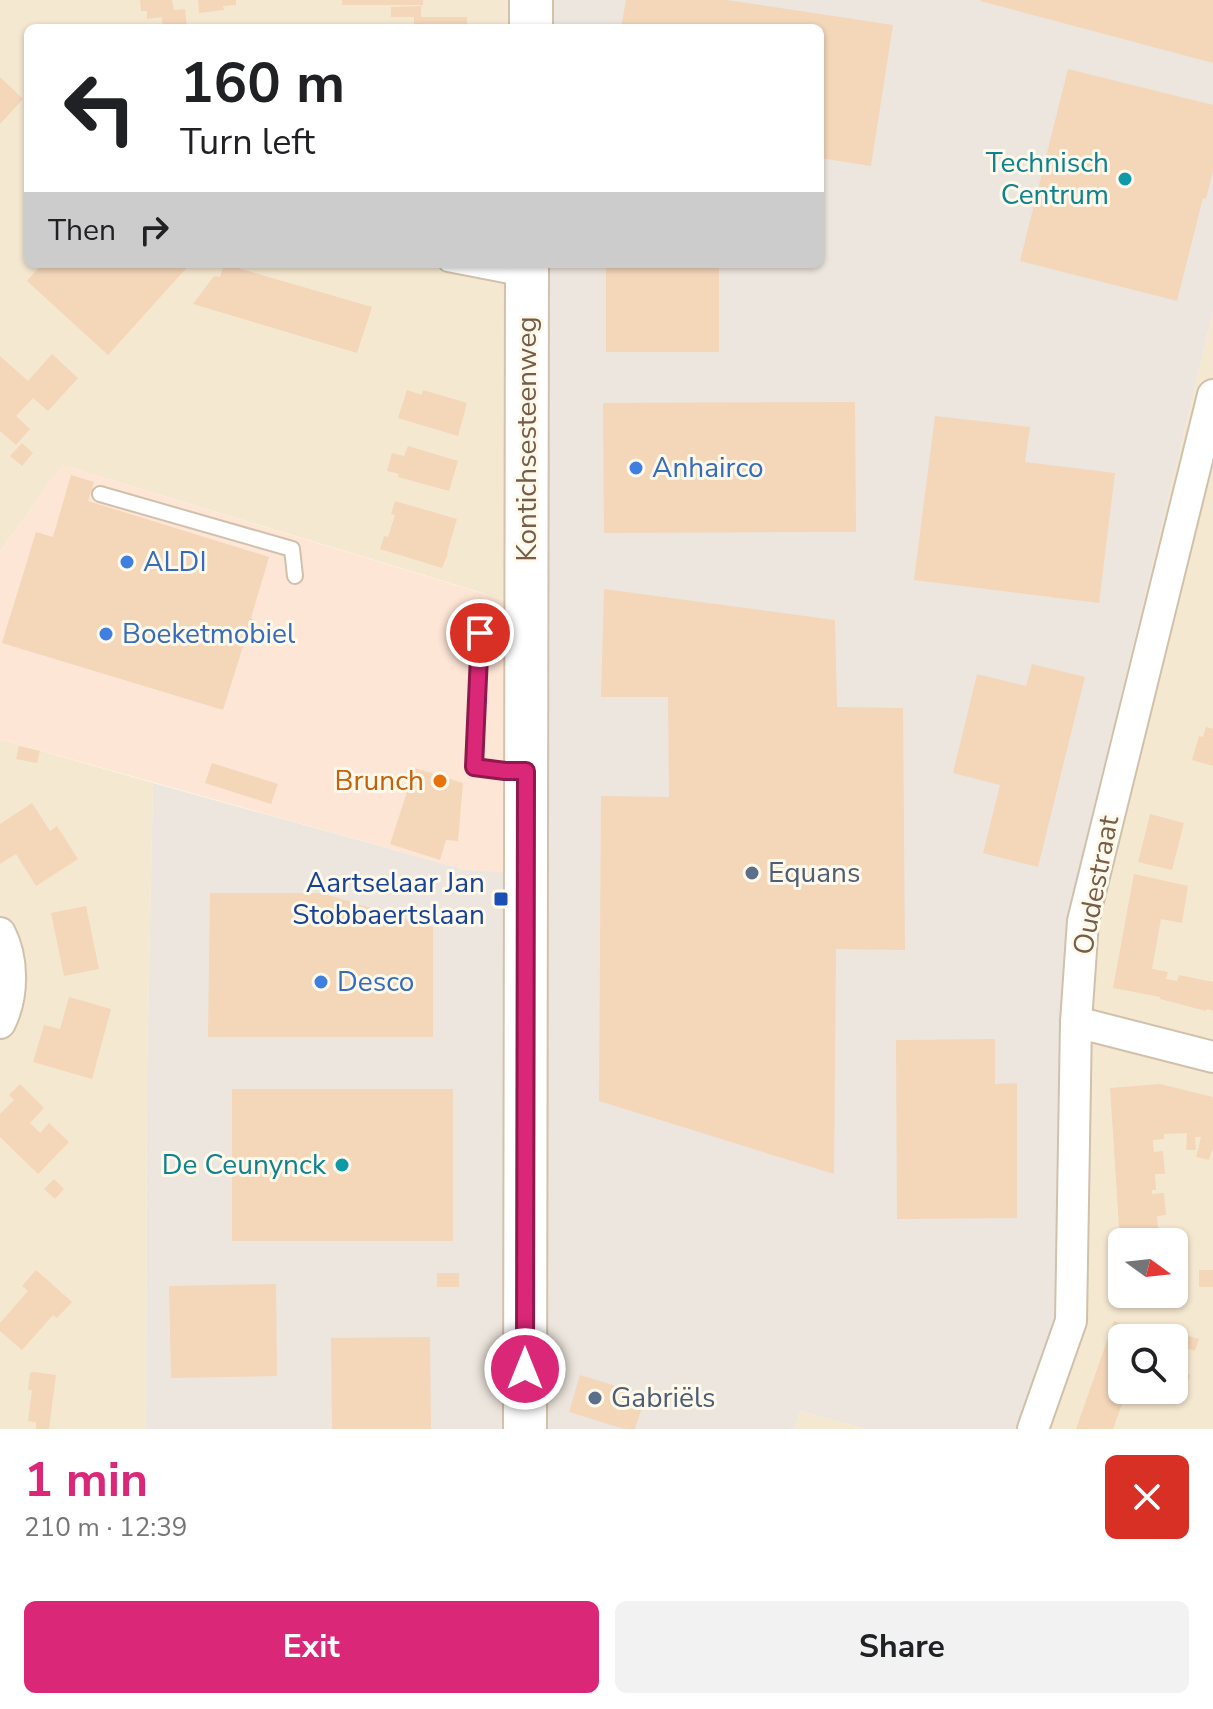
<!DOCTYPE html>
<html lang="en">
<head>
<meta charset="utf-8">
<style>
	:root { --surface:#fff; --page:#f2f2f2; --text:#202124; --muted:#757577; --accent:#db2777 }
	body { margin:0; font-family:"Nunito Sans",sans-serif; background:var(--page); color:var(--text); height:100vh; display:flex; flex-direction:column; font-size:30px; white-space:nowrap }
	* { box-sizing:border-box; margin:0 }
	p { font-size:26px; color:var(--muted) }
	.icon { flex:none; width:44px; height:44px; fill:none; stroke:currentColor; stroke-width:2; stroke-linecap:round; stroke-linejoin:round }
	.map { position:relative; height:1429px; overflow:hidden }
	.details { display:flex; flex-direction:column; background:var(--surface); flex:1 }
	.details>* { flex:none }
	.top-card { position:absolute; left:24px; top:24px; width:800px; height:244px; border-radius:12px; box-shadow:0 2px 6px #0004; background:#fff; color:var(--text); overflow:hidden }
	.needle { width:52px; rotate:105deg }
	.controls { position:absolute; left:1108px; top:1228px; display:grid; gap:16px }
	.controls a { display:grid; place-items:center; width:80px; height:80px; border-radius:12px; background:var(--surface); box-shadow:0 2px 6px #0004; font-size:40px }
	.pin { position:absolute; display:grid; place-items:center; width:68px; height:68px; color:#fff; margin:-34px; border:4px solid #fff; border-radius:50%; box-shadow:0 2px 8px #0007 }
	.me { position:absolute; width:88px; margin:-44px; rotate:0deg; stroke-linejoin:round; filter:drop-shadow(0 0 6px #0008) }
	.turn { display:flex; align-items:center; gap:28px; height:168px; padding:0 24px; font-size:36px }
	.turn .icon { width:104px; height:104px; stroke-width:2.5 }
	.turn b { display:block; font-size:56px; line-height:68px }
	.then { display:flex; align-items:center; height:76px; padding:0 24px; background:#0003; gap:16px; font-size:30px }
	.round { display:grid; place-items:center; flex:none; width:84px; height:84px; border-radius:12px; background:var(--page) }
	.summary { display:flex; align-items:center; justify-content:space-between; height:136px; padding:0 24px }
	h1 { font-size:48px; font-weight:700; line-height:60px; color:var(--accent) }
	.button { display:flex; gap:16px; margin-top:auto; padding:16px 24px }
	.button a { flex:1; height:92px; border-radius:12px; background:var(--accent); color:#fff; font-size:32px; font-weight:700; line-height:92px; text-align:center }
	.button a+a { background:var(--page); color:var(--text) }
	.map>svg:first-child { display:block }
	.residential { fill:#f5e8d1; fill-rule:evenodd }
	.commercial { fill:#fee6d6 }
	.industrial { fill:#ede6de }
	.building { fill:#f4d6b9 }
	.lines { fill:none; stroke-linecap:round; stroke-linejoin:round }
	.lane-casing { stroke:#d1c0ac; stroke-width:18 }
	.street-casing { stroke:#d1c0ac; stroke-width:34 }
	.secondary-casing { stroke:#d5c0a9; stroke-width:46 }
	.lane { stroke:#fff; stroke-width:14 }
	.street { stroke:#fff; stroke-width:30 }
	.secondary { stroke:#fff; stroke-width:42 }
	.route-casing { stroke:#8e194d; stroke-width:20 }
	.route { stroke:#db2777; stroke-width:14 }
	.culture-dot { fill:#0f9aa8; stroke:#fff9eb; stroke-width:3 }
	.shop-dot { fill:#3f7fe0; stroke:#fff9eb; stroke-width:3 }
	.food-dot { fill:#e8710a; stroke:#fff9eb; stroke-width:3 }
	.service-dot { fill:#5c6f8a; stroke:#fff9eb; stroke-width:3 }
	.transit-dot { fill:#1a4fb4; stroke:#fff9eb; stroke-width:3 }
	.labels { text-anchor:middle; dominant-baseline:central; stroke-width:6; stroke-linejoin:round; paint-order:stroke }
	.culture-label { font-size:28px; fill:#0d838f; stroke:#fff9eb; text-anchor:end }
	.street-label { font-size:28px; fill:#775d48; stroke:#fff9eb }
	.shop-label { font-size:28px; fill:#366cbe; stroke:#fff9eb; text-anchor:start }
	.food-label { font-size:28px; fill:#c56008; stroke:#fff9eb; text-anchor:end }
	.service-label { font-size:28px; fill:#4e5e75; stroke:#fff9eb; text-anchor:start }
	.transit-label { font-size:28px; fill:#164399; stroke:#fff9eb; text-anchor:end }
</style>
</head>
<body>
<div class="map">
<svg width="1213" height="1429" viewBox="0 0 1213 1429">
	<rect width="100%" height="100%" fill="#fdf5e3"/>
	<g class="residential">
		<polygon points="0,0 520,0 519,28 28,28 28,264 519,264 516,603 62,465 0,552"/>
		<path d="M1213 311V1429H1016L1056 1318 1068 918ZM1122 1242H1174V1294H1122ZM1122 1338H1174V1390H1122Z"/>
		<polygon points="0,739 153,783 147,1067 146,1429 0,1429"/>
		<polygon points="800,1411 866,1429 795,1429"/>
	</g>
	<polygon class="commercial" points="62,465 517,604 513,873 466,870 0,739 0,552"/>
	<polygon class="industrial" points="545,0 1213,0 1213,311 1068,918 1056,1318 1016,1429 866,1429 800,1411 795,1429 146,1429 147,1067 153,783 466,870 526,873 544,264 820,264 820,28 544,28"/>
	<g class="building">
		<polygon points="140,0 172,0 174,10 185,9 187,28 163,28 162,17 147,19 147,11 141,11"/>
		<polygon points="198,0 236,0 236,5 223,6 224,10 199,13"/>
		<rect x="342" y="0" width="81" height="5"/>
		<polygon points="626,0 727,0 893,25 871,166 820,158 820,28 621,28"/>
		<polygon points="980,0 1213,0 1213,63 980,1"/>
		<polygon points="421,6 421,17 467,17 467,28 414,28 414,17 391,17 391,7"/>
		<polygon points="1068,69 1213,105 1213,171 1206,199 1203,198 1177,301 1020,261"/>
		<polygon points="0,77 23,99 0,124"/>
		<polygon points="42,264 190,264 108,355 27,281"/>
		<polygon points="224,264 372,307 357,353 193,304 214,276 220,277"/>
		<rect x="606" y="264" width="113" height="88"/>
		<polygon points="52,354 78,378 48,411 33,398 16,416 30,429 16,445 0,431 0,356 28,381"/>
		<polygon points="407,390 422,395 423,390 467,403 458,436 398,418"/>
		<polygon points="855,402 856,532 604,533 603,403"/>
		<polygon points="935,416 1030,427 1025,462 1115,473 1099,603 914,580"/>
		<polygon points="22,443 33,453 22,466 10,456"/>
		<polygon points="408,446 458,461 449,491 398,477 399,474 387,471 392,453 404,456"/>
		<polygon points="71,475 94,482 88,501 269,557 251,618 255,620 249,638 246,637 223,710 2,643 36,532 53,537"/>
		<polygon points="395,501 457,519 447,553 448,553 442,568 380,549 384,536 388,537 395,515 391,514"/>
		<polygon points="604,589 835,620 837,707 903,708 905,950 836,949 834,1174 599,1101 601,796 669,797 668,697 601,697"/>
		<polygon points="1032,664 1085,677 1038,867 983,853 1000,785 953,773 977,674 1026,686"/>
		<polygon points="1206,727 1213,729 1213,766 1192,760 1199,736 1203,737"/>
		<polygon points="19,746 40,751 37,763 16,759"/>
		<polygon points="212,763 278,784 271,804 205,783"/>
		<polygon points="415,768 463,783 458,841 446,840 440,860 390,844"/>
		<polygon points="32,803 50,831 57,826 78,859 36,886 16,854 0,864 0,824"/>
		<polygon points="1150,814 1184,823 1172,870 1138,862"/>
		<polygon points="1134,874 1188,886 1182,923 1161,919 1152,969 1168,972 1166,979 1177,981 1179,975 1213,982 1213,1011 1207,1009 1206,1011 1160,999 1160,997 1113,988"/>
		<polygon points="210,893 322,893 433,927 433,1037 208,1037"/>
		<polygon points="86,906 99,969 64,976 51,913"/>
		<polygon points="69,997 111,1009 92,1079 33,1062 44,1025 60,1029"/>
		<polygon points="995,1039 995,1084 1017,1083 1017,1218 897,1219 896,1040"/>
		<polygon points="20,1084 44,1108 30,1123 40,1133 49,1123 69,1142 38,1174 0,1137 0,1114 14,1100 9,1095"/>
		<polygon points="1160,1084 1213,1097 1213,1150 1212,1150 1209,1160 1196,1157 1201,1137 1195,1137 1196,1150 1186,1150 1187,1133 1164,1134 1164,1139 1153,1140 1154,1152 1163,1151 1165,1174 1155,1174 1156,1190 1152,1190 1152,1194 1164,1193 1166,1215 1157,1216 1158,1229 1155,1229 1155,1242 1120,1242 1110,1088"/>
		<rect x="232" y="1089" width="221" height="152"/>
		<polygon points="54,1179 64,1189 55,1199 44,1189"/>
		<polygon points="36,1270 72,1302 57,1318 53,1315 22,1350 0,1331 0,1323 28,1291 22,1286"/>
		<rect x="1199" y="1270" width="14" height="17"/>
		<rect x="437" y="1273" width="22" height="14"/>
		<polygon points="276,1284 277,1376 171,1378 169,1286"/>
		<polygon points="1141,1294 1171,1294 1172,1301 1153,1303 1153,1298 1145,1302 1141,1298"/>
		<polygon points="1114,1321 1159,1338 1122,1338 1122,1390 1127,1390 1113,1429 1076,1429"/>
		<polygon points="1178,1333 1199,1339 1195,1351 1175,1345"/>
		<polygon points="430,1337 431,1429 332,1429 331,1338"/>
		<polygon points="1175,1370 1190,1375 1186,1387 1174,1383"/>
		<polygon points="34,1372 56,1375 49,1429 36,1429 36,1422 28,1421 32,1390 28,1390 30,1373"/>
		<polygon points="580,1375 646,1395 635,1429 624,1429 569,1412"/>
	</g>
	<g class="lines">
		<g class="lane-casing">
			<g id="lane">
				<polyline points="447,264 525,279"/>
				<polyline points="100,494 292,549 295,576"/>
				<polyline points="522,771 505,771 474,767 480,633 507,623 523,623"/>
			</g>
		</g>
		<g class="street-casing">
			<g id="street">
				<path d="M0 933C14 960 13 997 0 1023"/>
				<polyline points="1076,1022 1213,1057"/>
				<polyline points="1033,1429 1071,1321 1076,1022 1083,921 1213,395"/>
			</g>
		</g>
		<g class="secondary-casing">
			<g id="secondary">
				<polyline points="531,28 531,0"/>
				<polyline points="525,1429 527,264"/>
			</g>
		</g>
		<use href="#lane" class="lane"/>
		<use href="#street" class="street"/>
		<use href="#secondary" class="secondary"/>
	</g>
	<g class="lines">
		<g class="route-casing">
			<polyline id="route" points="480,633 474,767 505,771 526,771 525,1369"/>
		</g>
		<use href="#route" class="route"/>
	</g>
	<g class="culture-dot">
		<circle cx="1125" cy="179" r="8"/>
		<circle cx="342" cy="1165" r="8"/>
	</g>
	<g class="shop-dot">
		<circle cx="636" cy="468" r="8"/>
		<circle cx="127" cy="562" r="8"/>
		<circle cx="106" cy="634" r="8"/>
		<circle cx="321" cy="982" r="8"/>
	</g>
	<circle class="food-dot" cx="440" cy="781" r="8"/>
	<g class="service-dot">
		<circle cx="752" cy="873" r="8"/>
		<circle cx="595" cy="1398" r="8"/>
	</g>
	<rect class="transit-dot" x="493" y="891" width="16" height="16" rx="4"/>
	<g class="labels">
		<g class="culture-label">
			<text x="1109" y="163">Technisch<tspan x="1109" dy="32">Centrum</tspan></text>
			<text x="326" y="1165">De Ceunynck</text>
		</g>
		<g class="street-label">
			<text transform="translate(527 439) rotate(-90)">Kontichsesteenweg</text>
			<text transform="translate(1096 885) rotate(-79)">Oudestraat</text>
		</g>
		<g class="shop-label">
			<text x="652" y="468">Anhairco</text>
			<text x="143" y="562">ALDI</text>
			<text x="122" y="634">Boeketmobiel</text>
			<text x="337" y="982">Desco</text>
		</g>
		<g class="food-label">
			<text x="424" y="781">Brunch</text>
		</g>
		<g class="service-label">
			<text x="768" y="873">Equans</text>
			<text x="611" y="1398">Gabriëls</text>
		</g>
		<g class="transit-label">
			<text x="485" y="883">Aartselaar Jan<tspan x="485" dy="32">Stobbaertslaan</tspan></text>
		</g>
	</g>
</svg>
<div class="controls">
<a><svg class="needle" viewBox="-14 -14 28 28"><path d="M0-13l5 13h-10z" fill="#e53935"/><path d="M0 13l5-13h-10z" fill="#757577"/></svg></a>
<a><svg class="icon" aria-label="search" viewBox="0 0 24 24"><circle cx="10" cy="10" r="6"/><path d="M15 15l6 6"/></svg></a>
</div>
<div class="pin" style="left:480px;top:633px;background:#d93025"><svg class="icon" aria-label="arrive" viewBox="0 0 24 24"><path d="M6 21V4h12l-3 4 3 4H6"/></svg></div>
<svg class="me" style="left:525px;top:1369px" viewBox="-20 -20 40 40"><circle r="17" fill="#db2777" stroke="#fff" stroke-width="3"/><path d="M0-11L8 9 0 5-8 9z" fill="#fff"/></svg>
<div class="top-card">
<div class="turn"><svg class="icon" aria-label="left" viewBox="0 0 24 24"><path d="M17 20v-9H6M10 6l-5 5 5 5"/></svg><div><b>160 m</b>Turn left</div></div>
<div class="then">Then<svg class="icon" aria-label="right" viewBox="0 0 24 24"><path d="M7 20v-9h11M14 6l5 5-5 5"/></svg></div>
</div>
</div>
<section class="details">
<div class="summary"><div><h1>1 min</h1><p>210 m · 12:39</p></div><a class="round" style="background:#d93025;color:#fff"><svg class="icon" aria-label="close" viewBox="0 0 24 24"><path d="M6 6l12 12M18 6L6 18"/></svg></a></div>
<div class="button"><a>Exit</a><a>Share</a></div>
</section>
</body>
</html>
